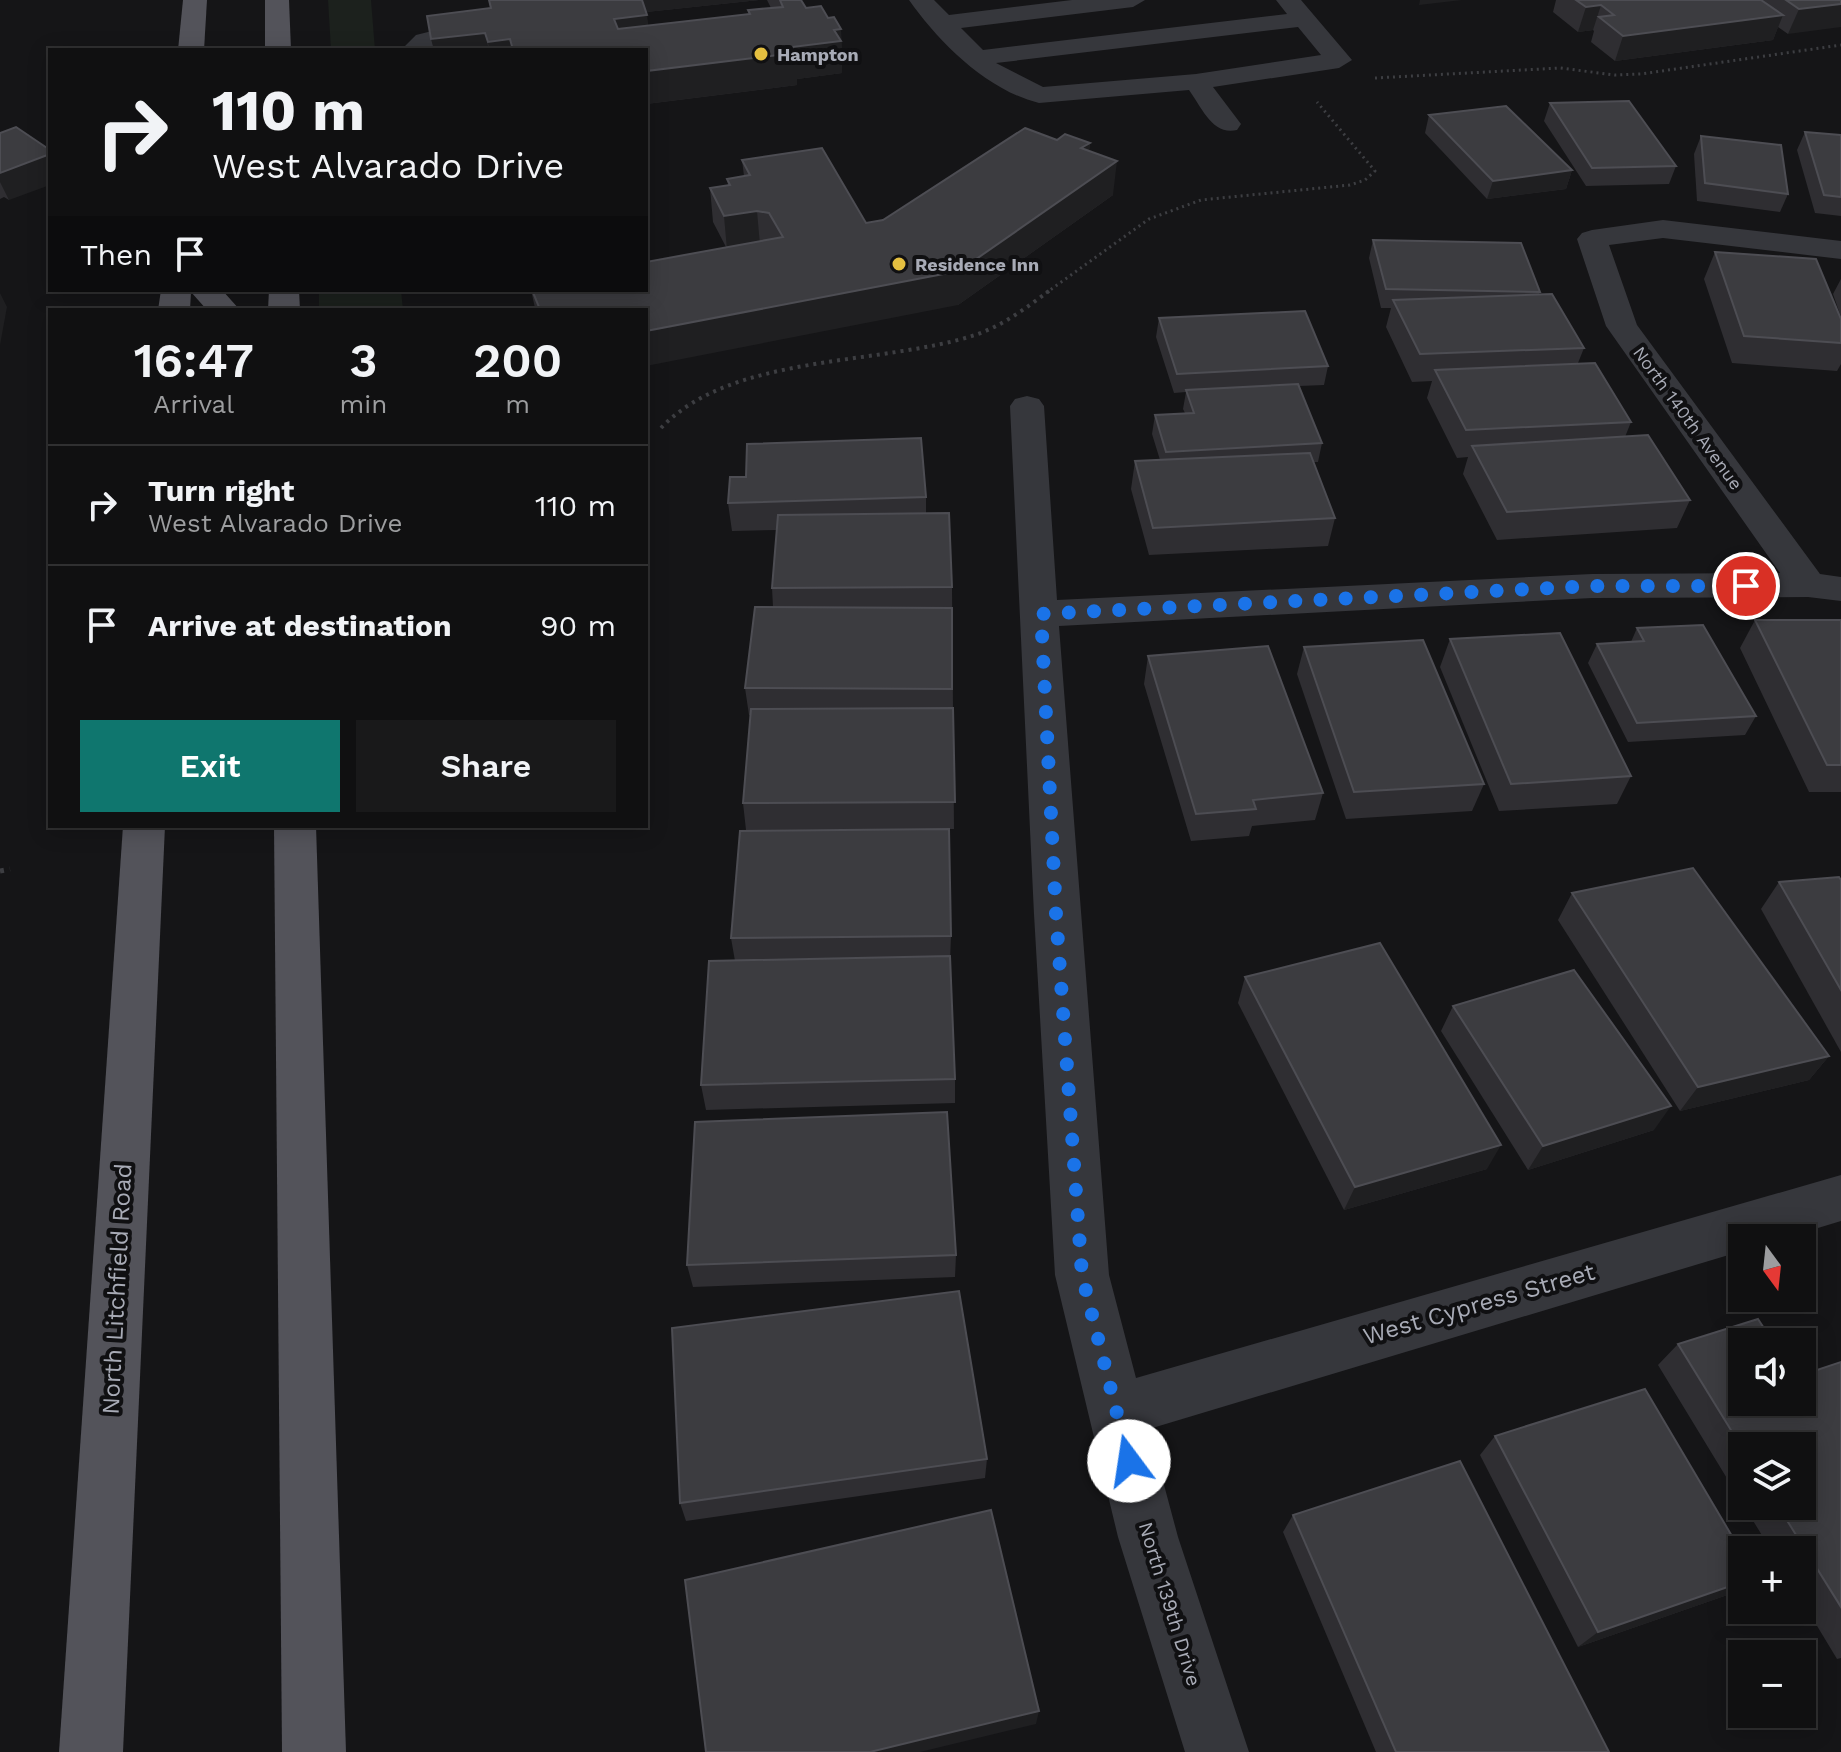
<!DOCTYPE html>
<html lang="en">
<head>
<meta charset="utf-8">
<style>
	:root { --surface:#101011; --page:#19191a; --text:#f1f3f6; --muted:#9c9d9f; --line:#303031; --accent:#0f766e }
	body { margin:0; font-family:"Work Sans",sans-serif; background:var(--page); color:var(--text); height:100vh; display:flex; flex-direction:column; font-size:30px; white-space:nowrap }
	* { box-sizing:border-box; margin:0 }
	p { font-size:26px; color:var(--muted) }
	.icon { flex:none; width:44px; height:44px; fill:none; stroke:currentColor; stroke-width:2; stroke-linecap:round; stroke-linejoin:round }
	.map { position:relative; flex:1; overflow:hidden }
	.drawer { position:absolute; left:48px; top:308px; width:600px; height:520px; display:flex; flex-direction:column; background:var(--surface); border-radius:0px; box-shadow:0 4px 20px #0003,0 0 0 2px var(--line) }
	.drawer>* { flex:none }
	.banner { position:absolute; left:48px; top:48px; width:600px; height:244px; border-radius:0px; box-shadow:0 4px 20px #0003,0 0 0 2px var(--line); background:#101011; color:var(--text); overflow:hidden }
	.needle { width:52px; rotate:165deg }
	.controls { position:absolute; left:1728px; top:1224px; display:grid; gap:16px }
	.controls a { display:grid; place-items:center; width:88px; height:88px; border-radius:0px; background:var(--surface); box-shadow:0 4px 20px #0003,0 0 0 2px var(--line); font-size:40px }
	.pin { position:absolute; display:grid; place-items:center; width:68px; height:68px; color:#fff; margin:-34px; border:4px solid #fff; border-radius:50%; box-shadow:0 2px 8px #0007 }
	.me { position:absolute; width:88px; margin:-44px; rotate:346deg; stroke-linejoin:round; filter:drop-shadow(0 0 6px #0008) }
	.turn { display:flex; align-items:center; gap:28px; height:168px; padding:0 32px; font-size:36px }
	.turn .icon { width:104px; height:104px; stroke-width:2.5 }
	.turn b { display:block; font-size:56px; line-height:68px }
	.then { display:flex; align-items:center; height:76px; padding:0 32px; background:#0003; gap:16px; font-size:30px }
	.eta { display:flex; justify-content:space-evenly; align-items:center; height:136px; text-align:center }
	.eta b { font-size:48px; font-weight:600; line-height:56px }
	.cta { display:flex; gap:16px; margin-top:auto; padding:16px 32px }
	.cta a { flex:1; height:92px; border-radius:0px; background:var(--accent); color:#fff; font-size:32px; font-weight:600; line-height:92px; text-align:center }
	.cta a+a { background:var(--page); color:var(--text) }
	ul { padding:0; list-style:none }
	li { display:flex; align-items:center; gap:24px; height:120px; padding:0 32px; border-top:2px solid var(--line) }
	li div { flex:1 }
	li b { display:block; font-size:30px }
	li em { font-style:normal }
	.map>svg:first-child { display:block }
	.green { fill:#1c211d }
	.lines { fill:none; stroke-linecap:round; stroke-linejoin:round }
	.path-far2 { stroke:#3d3e42; stroke-width:3; stroke-dasharray:2 4; stroke-linecap:butt }
	.path-far1 { stroke:#3d3e42; stroke-width:4; stroke-dasharray:3 5; stroke-linecap:butt }
	.path { stroke:#3d3e42; stroke-width:5; stroke-dasharray:4 6; stroke-linecap:butt }
	.minor { fill:#36373c; fill-rule:evenodd }
	.major { fill:#53535a; fill-rule:evenodd }
	.wall { fill:#2f2e32 }
	.shaded-wall { fill:#1f1f21 }
	.building { fill:#3c3c40; stroke:#4d4d53; stroke-width:2 }
	.route { stroke:#1a73e8; stroke-width:14; stroke-dasharray:0 25.2 }
	.poi-dot { fill:#e4bf40; stroke:#101012; stroke-width:3 }
	.labels { text-anchor:middle; dominant-baseline:central; stroke-width:8; stroke-linejoin:round; paint-order:stroke }
	.far-poi-label { font-size:18px; font-weight:bold; fill:#a8abb6; stroke:#101012; text-anchor:start }
	.far-street-label { font-size:18px; fill:#a8abb6; stroke:#101012 }
	.street-label { font-size:20px; fill:#a8abb6; stroke:#101012 }
	.near-street-label { font-size:24px; fill:#a8abb6; stroke:#101012 }
</style>
</head>
<body>
<div class="map">
<svg width="1841" height="1752" viewBox="0 0 1841 1752">
	<rect width="100%" height="100%" fill="#151517"/>
	<g class="green">
		<polygon points="328,0 371,0 375,50 331,50"/>
		<polygon points="319,290 401,290 403,310 319,310"/>
	</g>
	<g class="lines">
		<g class="path-far2">
			<polyline points="1375,78 1560,68 1615,75 1641,74 1841,45"/>
			<polyline points="1046,293 1149,219 1201,200 1350,185 1365,180 1375,171 1317,102"/>
		</g>
		<path class="path-far1" d="M661 428C732 353 880 366 975 335 1002 326 1026 308 1049 291"/>
		<polyline class="path" points="0,871 10,869"/>
		<g class="minor">
			<path d="M909 0H934L949 15 1072 0H1145L1133 7 961 28 983 50 1287 14 1276 0H1301L1352 60 1339 68 1213 87 1241 124 1237 130C1213 136 1202 108 1189 90L1039 103C986 90 938 41 909 0ZM1298 27 1321 55 1196 74 1043 87 996 63Z"/>
			<polygon points="440,29 472,34 482,43 472,50 448,44 428,50 401,50 416,35"/>
			<polygon points="1663,220 1841,241 1841,259 1663,238 1609,245 1637,325 1820,574 1841,577 1841,601 1808,597 1592,598 1059,626 1109,1275 1136,1378 1841,1175 1841,1221 1785,1238 1742,1238 1742,1251 1149,1429 1178,1537 1249,1752 1185,1752 1118,1537 1055,1275 1034,914 1010,406 1015,399 1027,396 1039,399 1044,406 1057,600 1592,574 1780,573 1606,326 1577,239 1582,233 1592,230"/>
		</g>
		<g class="major">
			<polygon points="183,0 207,0 204,50 178,50"/>
			<polygon points="265,0 289,0 291,50 265,50"/>
			<polygon points="161,290 222,290 240,310 207,310 191,292 190,310 158,310"/>
			<polygon points="269,290 299,290 300,310 268,310"/>
			<polygon points="123,826 165,826 123,1752 59,1752"/>
			<polygon points="274,826 316,826 346,1752 282,1752"/>
		</g>
	</g>
	<g class="wall">
		<polygon points="489,0 759,0 646,12 648,26 749,14 748,10 771,8 767,0 801,0 806,8 828,18 841,29 842,73 797,79 797,85 646,104 646,50 434,50 427,16 490,8"/>
		<polygon points="1556,0 1841,0 1788,34 1778,27 1773,40 1615,61 1591,42 1594,31 1593,30 1578,32 1553,12"/>
		<polygon points="1550,103 1676,166 1669,184 1586,186 1544,121"/>
		<polygon points="1429,115 1572,170 1566,189 1487,199 1425,133"/>
		<polygon points="1805,132 1841,135 1841,216 1815,213 1797,150"/>
		<polygon points="0,133 9,200 4,197 0,199"/>
		<polygon points="1701,136 1788,194 1780,212 1697,201 1694,154"/>
		<polygon points="1057,140 1090,143 1089,151 1113,195 958,305 535,308 531,290 646,290 726,247 713,222 710,188 728,185 727,179 744,176 742,160 866,223 883,220"/>
		<polygon points="1373,240 1540,292 1539,294 1584,348 1578,363 1631,422 1625,437 1690,500 1677,528 1497,540 1463,474 1468,457 1457,458 1427,398 1432,381 1412,382 1386,327 1391,308 1381,308 1369,258"/>
		<polygon points="1715,252 1841,319 1841,364 1837,371 1732,363 1704,279"/>
		<polygon points="1841,279 1841,317 1833,294"/>
		<polygon points="1159,318 1328,366 1324,385 1299,386 1322,443 1318,462 1314,462 1335,518 1328,546 1149,555 1131,489 1135,461 1160,460 1152,434 1155,415 1185,413 1183,409 1186,392 1174,393 1156,337"/>
		<polygon points="926,497 926,514 952,587 954,829 746,830 743,803 751,715 749,715 745,688 773,607 772,588 777,530 732,531 728,503"/>
		<polygon points="1755,620 1841,620 1841,792 1809,792 1740,648"/>
		<polygon points="1637,628 1756,716 1745,735 1628,742 1588,663 1597,644 1631,642"/>
		<polygon points="1450,639 1631,776 1617,804 1499,811 1440,667"/>
		<polygon points="1304,647 1484,784 1472,811 1346,819 1297,674"/>
		<polygon points="1148,656 1323,793 1315,820 1252,826 1249,836 1191,841 1144,684"/>
		<polygon points="1841,880 1841,1052 1761,909 1779,882"/>
		<polygon points="1572,893 1829,1056 1809,1080 1680,1111 1558,920"/>
		<polygon points="951,936 950,962 955,1079 955,1103 706,1110 701,1085 735,961 731,938"/>
		<polygon points="1245,977 1487,1169 1344,1210 1238,1003"/>
		<polygon points="1453,1006 1654,1130 1528,1170 1441,1031"/>
		<polygon points="956,1255 955,1277 693,1287 687,1265"/>
		<polygon points="1678,1344 1742,1402 1841,1362 1841,1658 1837,1659 1802,1601 1802,1550 1771,1550 1744,1506 1802,1506 1742,1446 1742,1503 1658,1365"/>
		<polygon points="1495,1436 1742,1553 1742,1587 1733,1593 1578,1647 1480,1455"/>
		<polygon points="987,1459 985,1478 686,1521 680,1503"/>
		<polygon points="1293,1515 1609,1752 1376,1752 1283,1532"/>
	</g>
	<g class="shaded-wall">
		<polygon points="607,0 759,0 609,16"/>
		<polygon points="1420,0 1462,0 1419,5"/>
		<polygon points="1841,4 1841,27 1788,34 1799,9"/>
		<polygon points="1601,5 1593,30 1578,32 1586,7"/>
		<polygon points="647,15 651,47 624,50 614,19"/>
		<polygon points="1783,15 1773,40 1615,61 1623,36"/>
		<polygon points="841,29 842,73 797,79 797,85 646,104 646,71 792,47 834,30"/>
		<polygon points="485,33 489,50 434,50 431,39"/>
		<polygon points="510,39 512,50 489,50 488,42"/>
		<polygon points="1090,143 1087,176 1081,148"/>
		<polygon points="50,154 50,185 9,200 0,182 0,173"/>
		<polygon points="1117,161 1113,195 958,305 646,366 646,331"/>
		<polygon points="1572,170 1566,189 1487,199 1493,181"/>
		<polygon points="757,211 760,245 727,250 724,216"/>
		<polygon points="0,293 7,307 0,345"/>
		<polygon points="1829,1056 1809,1080 1680,1111 1698,1087"/>
		<polygon points="1671,1106 1654,1130 1528,1170 1543,1146"/>
		<polygon points="1501,1145 1487,1169 1344,1210 1355,1187"/>
		<polygon points="1742,1582 1742,1587 1733,1593 1578,1647 1598,1632"/>
		<polygon points="1039,1711 1036,1724 920,1752 870,1752"/>
	</g>
	<g class="building">
		<polygon points="489,0 642,0 647,15 614,19 618,29 750,14 748,10 783,7 780,0 801,0 806,8 821,6 828,18 834,17 841,29 834,30 841,41 792,47 795,53 646,71 646,50 513,50 510,39 488,42 485,33 431,39 427,16 491,8"/>
		<polygon points="1576,0 1761,0 1783,15 1623,36 1599,17 1614,15 1601,5 1586,7"/>
		<polygon points="1786,0 1841,0 1841,4 1799,9"/>
		<polygon points="1629,101 1676,166 1592,168 1550,103"/>
		<polygon points="1506,106 1572,170 1493,181 1429,115"/>
		<polygon points="16,127 50,150 50,154 0,173 0,133"/>
		<polygon points="1025,128 1057,140 1065,134 1090,143 1081,148 1117,161 959,271 646,331 646,310 524,310 539,307 532,290 646,290 646,262 783,237 769,213 757,211 724,216 710,188 730,185 727,179 750,175 742,160 822,148 866,223 883,220"/>
		<polygon points="1805,132 1841,135 1841,197 1824,195"/>
		<polygon points="1701,136 1781,145 1788,194 1705,183"/>
		<polygon points="1373,240 1521,243 1540,292 1386,289"/>
		<polygon points="1715,252 1816,259 1841,319 1841,343 1744,336"/>
		<polygon points="1552,294 1584,348 1420,354 1393,300"/>
		<polygon points="1305,311 1328,366 1177,374 1159,318"/>
		<polygon points="1595,363 1631,422 1466,430 1435,370"/>
		<polygon points="1298,384 1322,443 1166,452 1155,415 1194,413 1186,390"/>
		<polygon points="1648,435 1690,500 1507,512 1472,446"/>
		<polygon points="921,438 926,497 728,503 730,477 746,477 747,444"/>
		<polygon points="1310,453 1335,518 1153,528 1135,461"/>
		<polygon points="949,513 952,587 772,588 778,515"/>
		<polygon points="755,607 952,608 952,689 745,688"/>
		<polygon points="1755,620 1841,620 1841,765 1827,765"/>
		<polygon points="1703,625 1756,716 1637,723 1597,644 1644,641 1637,628"/>
		<polygon points="1560,633 1631,776 1511,784 1450,639"/>
		<polygon points="1423,640 1484,784 1354,792 1304,647"/>
		<polygon points="1268,646 1323,793 1253,800 1256,809 1196,814 1148,656"/>
		<polygon points="953,708 955,802 743,803 751,709"/>
		<polygon points="949,829 951,936 731,938 740,831"/>
		<polygon points="1693,868 1829,1056 1698,1087 1572,893"/>
		<polygon points="1839,877 1841,880 1841,990 1779,882"/>
		<polygon points="1380,943 1501,1145 1355,1187 1245,977"/>
		<polygon points="950,956 955,1079 701,1085 709,961"/>
		<polygon points="1574,970 1671,1106 1543,1146 1453,1006"/>
		<polygon points="947,1112 956,1255 687,1265 695,1122"/>
		<polygon points="959,1291 987,1459 680,1503 672,1328"/>
		<polygon points="1758,1319 1773,1342 1742,1342 1742,1402 1802,1402 1802,1375 1841,1362 1841,1607 1778,1506 1802,1506 1802,1446 1742,1446 1742,1448 1678,1344"/>
		<polygon points="1645,1389 1742,1553 1742,1582 1598,1632 1495,1436"/>
		<polygon points="1460,1461 1609,1752 1396,1752 1293,1515"/>
		<polygon points="991,1510 1039,1711 870,1752 706,1752 685,1580"/>
	</g>
	<g class="lines">
		<polyline class="route" points="1129,1461 1082,1275 1056,914 1041,614 1592,586 1746,586"/>
	</g>
	<g class="poi-dot">
		<circle cx="761" cy="54" r="8"/>
		<circle cx="899" cy="264" r="8"/>
	</g>
	<g class="labels">
		<g class="far-poi-label">
			<text x="777" y="54">Hampton</text>
			<text x="915" y="264">Residence Inn</text>
		</g>
		<g class="far-street-label">
			<text transform="translate(1688 418) rotate(54)">North 140th Avenue</text>
		</g>
		<g class="street-label">
			<text transform="translate(1170 1604) rotate(73)">North 139th Drive</text>
		</g>
		<g class="near-street-label">
			<text transform="translate(117 1289) rotate(-87)">North Litchfield Road</text>
			<text transform="translate(1479 1304) rotate(-16)">West Cypress Street</text>
		</g>
	</g>
</svg>
<div class="controls">
<a><svg class="needle" viewBox="-14 -14 28 28"><path d="M0-13l5 13h-10z" fill="#e53935"/><path d="M0 13l5-13h-10z" fill="#9c9d9f"/></svg></a>
<a><svg class="icon" aria-label="sound" viewBox="0 0 24 24"><path d="M4 9h4l5-4v14l-5-4H4zM17 9q2 3 0 6"/></svg></a>
<a><svg class="icon" aria-label="layers" viewBox="0 0 24 24"><path d="M12 4l9 5-9 5-9-5zM3 14l9 5 9-5"/></svg></a>
<a>+</a>
<a>−</a>
</div>
<div class="pin" style="left:1746px;top:586px;background:#d93025"><svg class="icon" aria-label="arrive" viewBox="0 0 24 24"><path d="M6 21V4h12l-3 4 3 4H6"/></svg></div>
<svg class="me" style="left:1129px;top:1461px" viewBox="-20 -20 40 40"><circle r="19" fill="#fff"/><path d="M0-13L10 11 0 6-10 11z" fill="#1a73e8"/></svg>
<div class="banner">
<div class="turn"><svg class="icon" aria-label="right" viewBox="0 0 24 24"><path d="M7 20v-9h11M14 6l5 5-5 5"/></svg><div><b>110 m</b>West Alvarado Drive</div></div>
<div class="then">Then<svg class="icon" aria-label="arrive" viewBox="0 0 24 24"><path d="M6 21V4h12l-3 4 3 4H6"/></svg></div>
</div>
<section class="drawer">
<div class="eta">
<div><b>16:47</b><p>Arrival</p></div>
<div><b>3</b><p>min</p></div>
<div><b>200</b><p>m</p></div>
</div>
<ul>
<li><svg class="icon" aria-label="right" viewBox="0 0 24 24"><path d="M7 20v-9h11M14 6l5 5-5 5"/></svg><div><b>Turn right</b><p>West Alvarado Drive</p></div><em>110 m</em></li>
<li><svg class="icon" aria-label="arrive" viewBox="0 0 24 24"><path d="M6 21V4h12l-3 4 3 4H6"/></svg><div><b>Arrive at destination</b></div><em>90 m</em></li>
</ul>
<div class="cta"><a>Exit</a><a>Share</a></div>
</section>
</div>
</body>
</html>
